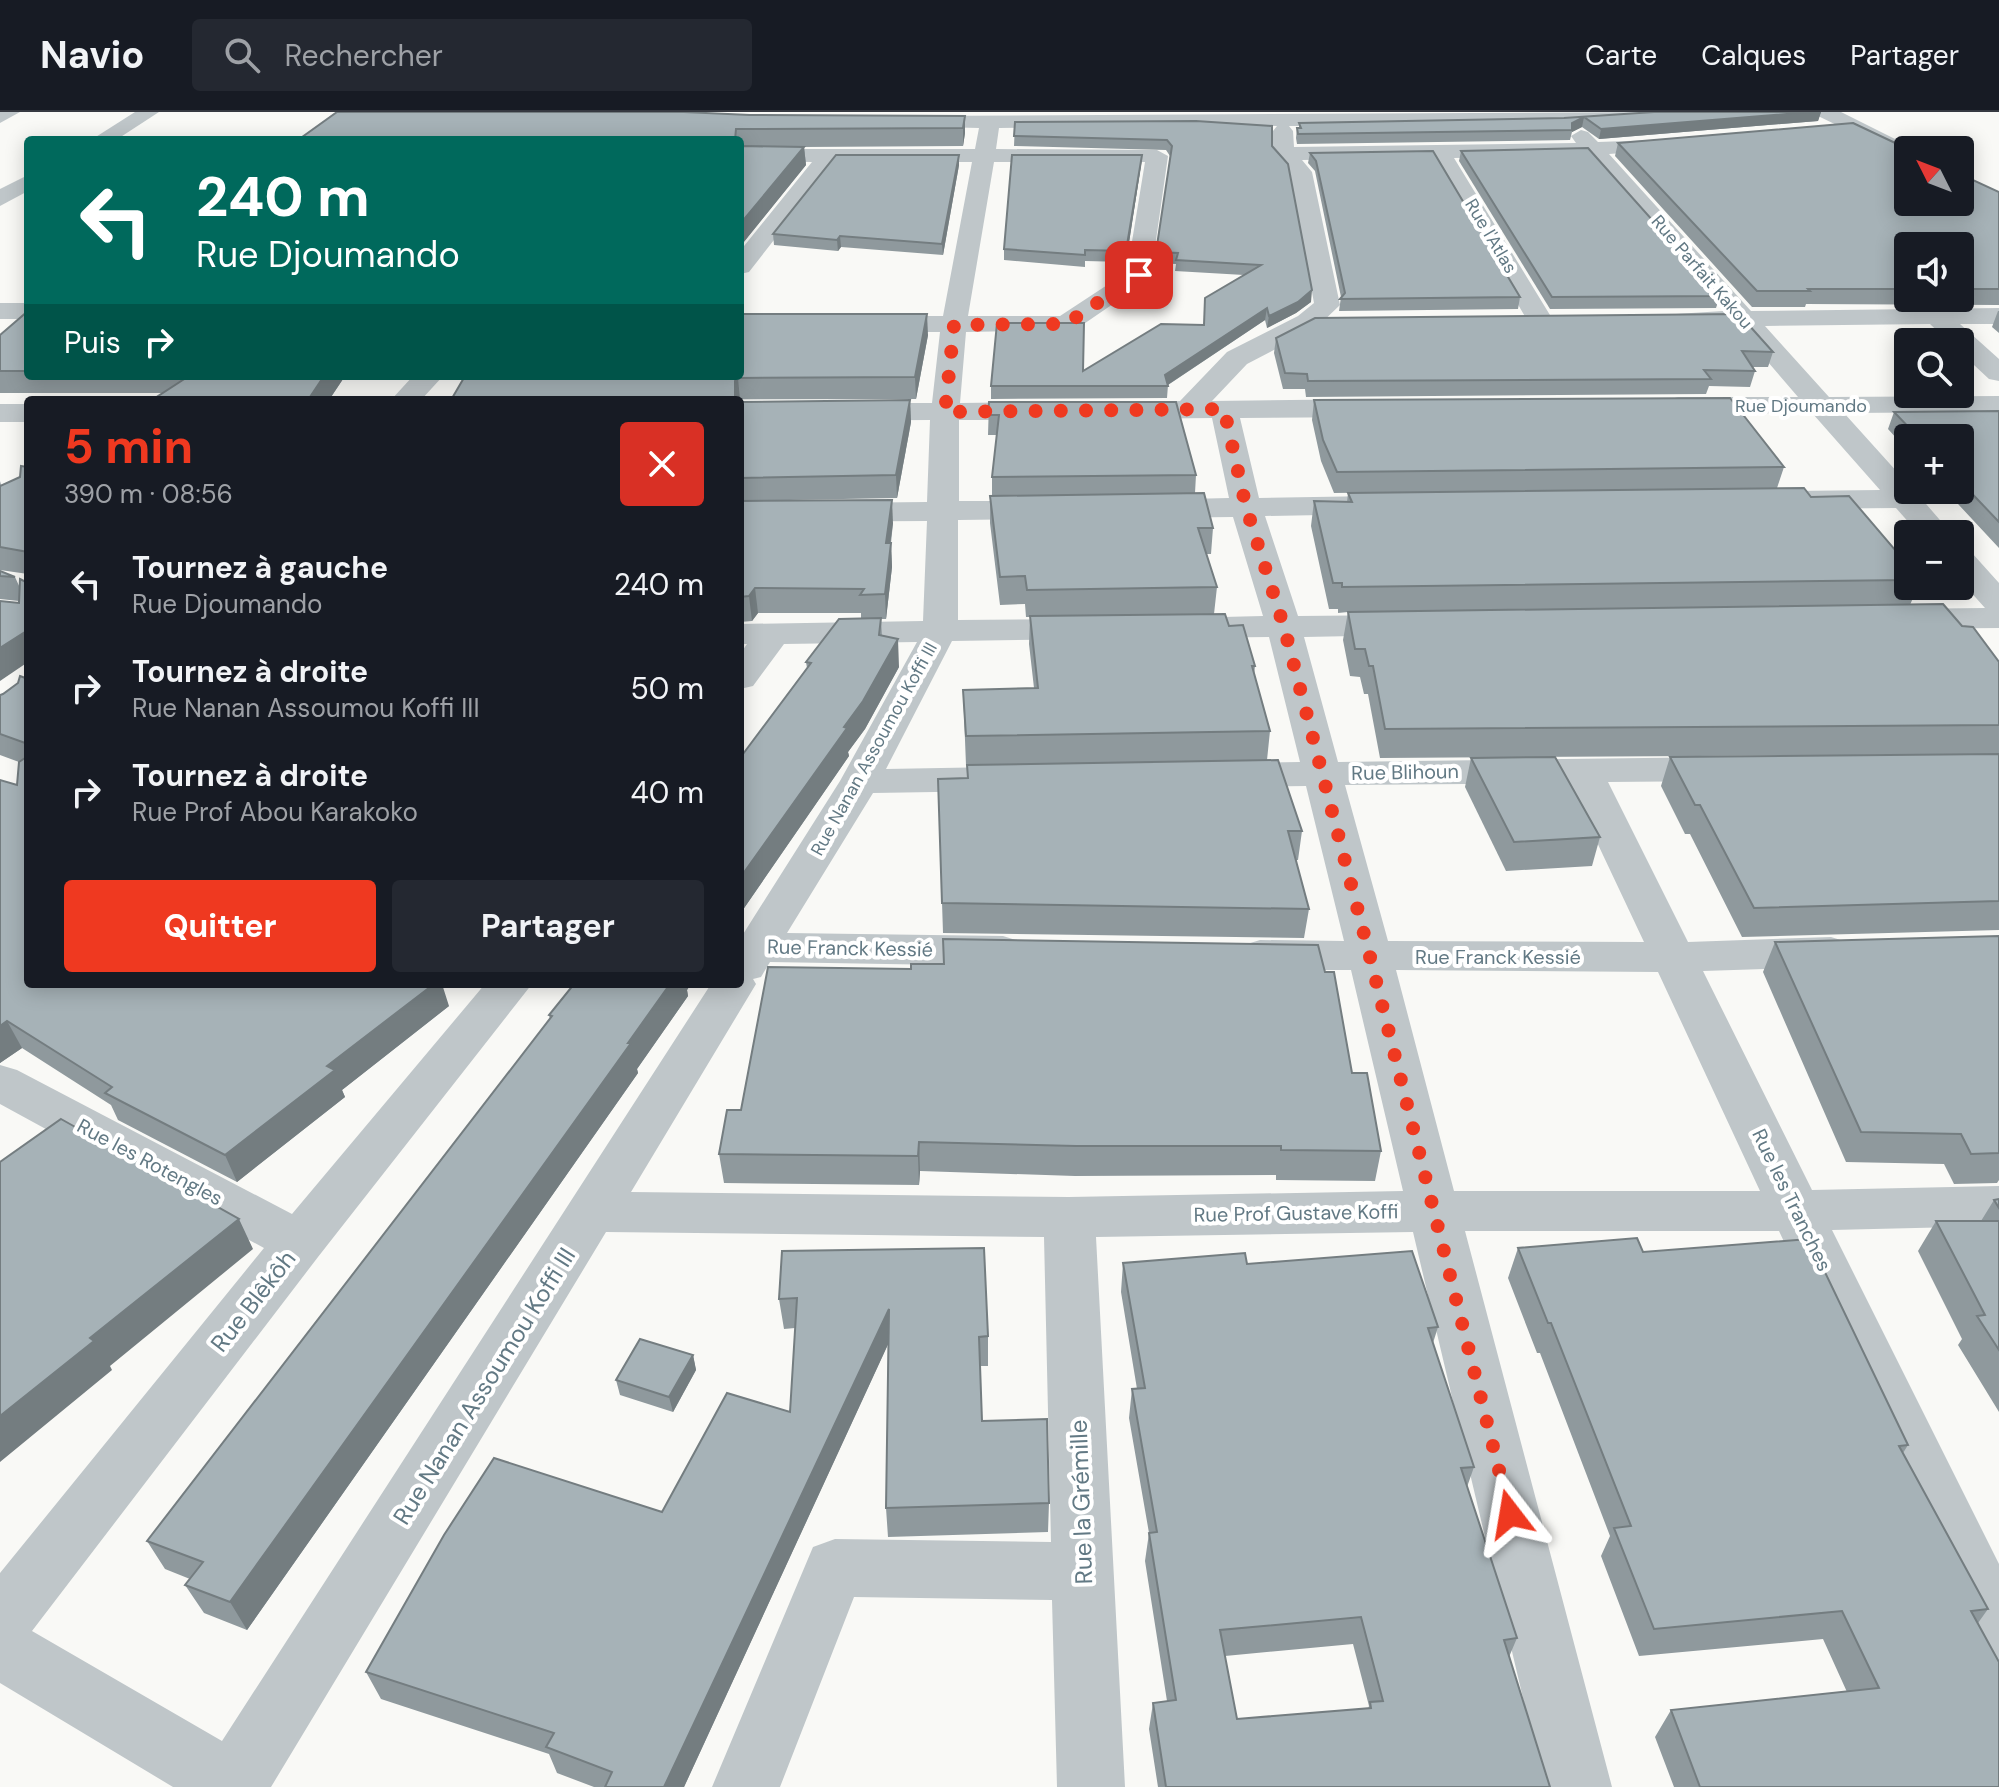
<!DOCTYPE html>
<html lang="fr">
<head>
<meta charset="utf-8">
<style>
	:root { --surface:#171b24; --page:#242831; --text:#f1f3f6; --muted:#9ea1a6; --line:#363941; --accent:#ef3920 }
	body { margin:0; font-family:"DM Sans",sans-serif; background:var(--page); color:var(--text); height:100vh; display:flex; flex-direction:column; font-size:30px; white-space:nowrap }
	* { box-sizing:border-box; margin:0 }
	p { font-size:26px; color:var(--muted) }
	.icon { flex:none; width:44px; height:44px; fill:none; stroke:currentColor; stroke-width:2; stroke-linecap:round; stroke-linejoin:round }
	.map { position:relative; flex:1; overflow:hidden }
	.sheet { position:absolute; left:24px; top:284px; width:720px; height:592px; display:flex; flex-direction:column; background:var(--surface); border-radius:8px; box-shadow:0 4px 20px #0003 }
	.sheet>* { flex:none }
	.top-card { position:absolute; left:24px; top:24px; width:720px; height:244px; border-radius:8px; box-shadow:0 4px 20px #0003; background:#00695c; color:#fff; overflow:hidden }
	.needle { width:52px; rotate:312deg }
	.fabs { position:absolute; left:1894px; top:24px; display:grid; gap:16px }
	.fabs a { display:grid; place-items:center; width:80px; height:80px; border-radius:8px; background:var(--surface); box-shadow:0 4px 20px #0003; font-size:40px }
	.pin { position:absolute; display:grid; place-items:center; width:68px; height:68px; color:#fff; margin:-34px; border-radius:16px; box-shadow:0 4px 12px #0006 }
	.me { position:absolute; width:88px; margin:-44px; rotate:346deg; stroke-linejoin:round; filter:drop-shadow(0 0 6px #0008) }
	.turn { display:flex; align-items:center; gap:28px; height:168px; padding:0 40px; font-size:36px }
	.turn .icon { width:104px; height:104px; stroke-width:2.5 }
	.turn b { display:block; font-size:56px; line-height:68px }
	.then { display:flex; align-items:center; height:76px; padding:0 40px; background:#0003; gap:16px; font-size:30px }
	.round { display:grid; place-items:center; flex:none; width:84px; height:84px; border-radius:8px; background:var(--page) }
	.summary { display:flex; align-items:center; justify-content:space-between; height:136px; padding:0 40px }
	h1 { font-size:48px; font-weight:700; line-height:60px; color:var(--accent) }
	.cta { display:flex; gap:16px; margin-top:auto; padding:16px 40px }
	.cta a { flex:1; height:92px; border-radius:8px; background:var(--accent); color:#fff; font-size:32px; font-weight:700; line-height:92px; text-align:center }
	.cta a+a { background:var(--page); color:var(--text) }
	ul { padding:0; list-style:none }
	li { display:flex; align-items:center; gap:24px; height:104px; padding:0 40px }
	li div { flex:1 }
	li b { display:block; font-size:30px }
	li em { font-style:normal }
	header { display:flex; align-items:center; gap:48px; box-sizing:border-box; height:112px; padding:0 40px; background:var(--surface); border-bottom:2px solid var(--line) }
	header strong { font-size:38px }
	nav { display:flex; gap:44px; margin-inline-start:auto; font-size:28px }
	.search { width:560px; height:72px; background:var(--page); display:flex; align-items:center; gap:20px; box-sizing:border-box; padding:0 28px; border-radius:8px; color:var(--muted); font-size:30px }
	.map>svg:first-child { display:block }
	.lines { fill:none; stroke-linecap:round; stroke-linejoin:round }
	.minor { fill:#bfc6c9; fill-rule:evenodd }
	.wall { fill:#8f999d; fill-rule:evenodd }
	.shaded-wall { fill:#747d80 }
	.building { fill:#a6b2b7; stroke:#747d80; stroke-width:2; fill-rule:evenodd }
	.route { stroke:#ef3920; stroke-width:14; stroke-dasharray:0 25.2 }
	.labels { text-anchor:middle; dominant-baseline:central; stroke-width:8; stroke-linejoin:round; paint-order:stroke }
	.far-street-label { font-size:18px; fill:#627984; stroke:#fff }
	.street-label { font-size:20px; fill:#627984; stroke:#fff }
	.near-street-label { font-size:24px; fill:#627984; stroke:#fff }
</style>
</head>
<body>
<header>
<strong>Navio</strong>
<div class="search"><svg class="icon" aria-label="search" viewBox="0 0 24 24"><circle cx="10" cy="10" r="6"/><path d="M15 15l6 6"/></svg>Rechercher</div>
<nav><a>Carte</a><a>Calques</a><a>Partager</a></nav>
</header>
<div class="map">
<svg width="1999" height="1675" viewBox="0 0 1999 1675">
	<rect width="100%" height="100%" fill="#f9f9f6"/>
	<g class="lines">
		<g class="minor">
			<polygon points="0,0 20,0 0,11"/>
			<polygon points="135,0 159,0 116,28 91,28"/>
			<path d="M1663 0 1653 6 1562 13 1289 14 1293 19 1294 35 1576 31 1571 24 1581 18 1588 20 1598 30 1682 27 1685 31 1682 35 1675 37 1609 42 1751 199 1999 196V212H1960L1999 247V269L1989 267 1960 240V230H1949L1930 212 1765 214 1829 285 1999 284V300L1844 301 1908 372V378H1914L1952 422H1919L1896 396 1790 397 1779 395 1774 388 1779 381 1790 379 1880 378 1813 302 1668 300 1664 294 1668 288 1678 285H1798L1737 214 1676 212 1672 207 1676 202 1723 199 1587 43 1454 46 1553 208 1549 213H1531L1527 208 1433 46 1302 48 1312 60 1340 193 1316 216 1247 252 1212 289 1374 287 1384 290 1388 296 1384 302 1374 305 1240 306 1259 386 1374 384 1385 386 1390 393 1385 400 1374 402 1265 404 1298 504 1406 503 1418 506 1423 513 1418 520 1406 523 1304 525 1338 650 1725 645 1739 649 1744 657 1739 665 1725 669 1608 670 1688 830 1831 825 1847 830 1853 840 1847 850 1831 855 1703 859 1812 1078 1999 1074V1114L1832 1118 1999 1452V1550L1977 1541 1779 1119H1465L1612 1675H1544L1413 1120 1096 1125 1125 1675H1057L1052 1488 854 1485 780 1675H712L813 1435 835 1427 1051 1430 1044 1125 606 1120 271 1675H173L0 1571V1461L264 1136 0 992V953L17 958 292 1102 485 872H532L318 1145 32 1519 222 1629 711 872H740V827L840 669 917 530 784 532 753 574 740 577V542L747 532H740V512L923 509 927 409 740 410V392L927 390 930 308 740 309V291H932L940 220H869L860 218 856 212 860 206 869 204H943L972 50H835L749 160 740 162V139L812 50 740 49V37H975L979 16 897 14 894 10 897 6 904 4ZM1277 14 1273 19V42L1290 61 1314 191 1298 204 1227 240 1180 289 1108 292 1104 298 1108 304 1118 307 1212 306 1229 386 1146 388 1135 390 1130 397 1135 404 1146 406 1233 405 1263 504 1182 506 1170 509 1165 516 1170 523 1182 526 1269 525 1300 650 1222 651 1208 655 1203 663 1208 671 1222 675 1306 674 1344 829 1260 828 1244 833 1238 843 1244 853 1260 858H1351L1403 1079 1069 1085 631 1080 756 872 753 867 761 865 770 850 1003 854 1019 849 1025 839 1019 829 1003 824 787 821 873 681 997 679 1011 675 1017 667 1011 659 997 655 886 657 952 529 1090 527 1102 524 1107 517 1102 510 1090 507 958 508V408L1050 407 1061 405 1066 398 1061 391 1050 389H959V308H1050L1060 305 1064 299 1060 293 1050 290 960 291 966 220 1075 218 1148 168 1151 163 1168 44 1157 38 996 37 999 16ZM994 50H1145L1127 160 1060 204H968ZM1569 671 1644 830 1388 829 1345 673ZM1396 858 1658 860 1760 1079H1454Z"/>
			<polygon points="1815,0 1841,0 1917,38 1908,38 1908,46 1901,44 1818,4"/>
			<polygon points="28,63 28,79 0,94 0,77"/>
			<rect x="0" y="191" width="28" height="16"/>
			<polygon points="413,264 443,264 421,288 391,288"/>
			<rect x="0" y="292" width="28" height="18"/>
			<polygon points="1960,438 1972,441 1999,471 1999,516 1894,517 1882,514 1877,507 1882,500 1894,497 1985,496 1960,468"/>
		</g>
	</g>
	<g class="wall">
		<polygon points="1654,0 1821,0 1818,9 1599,27 1582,15 1572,20 1570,28 1297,32 1296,26 1297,16 1299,16 1299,11 1564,6"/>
		<polygon points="750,3 965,4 965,21 963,34 803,35 804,35 806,53 743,131 740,131 740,28 298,28"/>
		<polygon points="1015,10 1272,34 1311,190 1296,201 1267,216 1265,208 1168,273 1167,286 991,287 991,274 1083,259 1204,213 1244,163 1175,159 1176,152 1156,151 1170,44 1166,38 1014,34"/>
		<path d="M1618 31 1999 80V193L1806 192 1805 195H1752L1615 44ZM1908 134H1960V186H1908Z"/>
		<polygon points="1461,39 1720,184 1716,196 1550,197 1459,49"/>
		<polygon points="1310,41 1520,185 1518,197 1339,199 1341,185 1315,59 1308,51"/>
		<polygon points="959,43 959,53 943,143 841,135 838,139 774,133 773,122"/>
		<polygon points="1142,43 1141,53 1126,150 1085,149 1085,155 1004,148 1004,137"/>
		<polygon points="28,199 28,264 345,264 329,288 152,288 163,281 0,281 0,223"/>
		<polygon points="1998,199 1999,199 1999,221 1992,215"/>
		<polygon points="928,223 916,287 451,288"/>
		<polygon points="1276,226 1773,240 1768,255 1753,255 1755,259 1750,275 1709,274 1706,282 1306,285 1305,277 1283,277 1274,241"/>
		<polygon points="910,288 911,310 897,386 740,389 740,290"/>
		<polygon points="1314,288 1784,355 1777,376 1811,385 1908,453 1908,474 1918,474 1910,493 1962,514 1999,550 1999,642 1380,646 1368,582 1364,582 1360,565 1350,564 1343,528 1348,500 1338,501 1338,497 1329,497 1311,414 1314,389 1347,390 1348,381 1577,378 1334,381 1321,349 1312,308"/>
		<polygon points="989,290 1196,363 1195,381 1213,416 1211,442 1206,442 1217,475 1214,502 1229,514 1255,554 1254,563 1270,619 1267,648 966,653 963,578 1034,576 1029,532 1030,505 1026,505 1025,492 1000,493 990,411 990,384 992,384 992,365 997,323 988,323"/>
		<polygon points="1999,299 1999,436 1945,378 1960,378 1960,326 1908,326 1908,339 1888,317 1894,300"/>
		<polygon points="28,355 28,462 0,458 0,369 1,373 20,365"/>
		<polygon points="740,389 893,411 891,431 892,455 886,507 881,507 882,524 899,555 865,617 848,640 849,644 740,802 740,646 807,556 806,550 861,506 861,501 758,501 752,509 740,510"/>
		<polygon points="0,459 15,465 20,476 28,471 19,491 19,489 0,487"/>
		<polygon points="28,567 28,872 449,894 342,978 345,985 237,1070 118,1008 111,993 22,936 0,951 0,668 17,673 19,650 0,643 0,583"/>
		<polygon points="1999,642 1999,818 1742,825 1690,722 1685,722 1661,674 1670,645"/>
		<polygon points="1471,646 1600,725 1592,754 1506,759 1465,675"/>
		<polygon points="967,666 1302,719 1298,748 1296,748 1309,797 1304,826 943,821 938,667"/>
		<polygon points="1999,824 1999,1068 1997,1071 1954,1072 1944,1052 1846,1050 1763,860 1775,830"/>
		<polygon points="574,872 691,872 687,878 688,884 637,957 638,961 247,1518 204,1501 185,1473 190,1467 165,1457 147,1429 550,907 549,903"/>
		<polygon points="1352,961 1381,1039 1375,1069 1276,1068 1276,1063 1075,1064 920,1059 919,1073 724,1071 719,1042 741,998"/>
		<polygon points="1999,1087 1999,1300 1958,1233 1962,1227 1918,1139 1936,1109 1981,1109 1994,1088"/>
		<polygon points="1518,1136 1643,1140 1908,1333 1903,1341 1988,1497 1978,1511 1999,1675 1674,1675 1655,1625 1671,1598 1847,1580 1823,1527 1639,1544 1601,1444 1610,1424 1540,1241 1537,1241 1508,1166"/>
		<polygon points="782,1139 988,1224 988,1254 980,1254 982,1309 1049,1391 1048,1420 888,1425 886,1396 888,1232 684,1675 594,1675 557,1661 549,1642 381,1587 366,1560 662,1400 790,1300 795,1216 784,1217 779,1187"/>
		<path d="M1123 1151 1247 1152 1438 1215 1433 1231 1474 1355 1467 1375 1517 1526 1509 1545 1550 1675H1158L1149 1617 1153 1591 1167 1589 1145 1449 1149 1421 1129 1306 1132 1277H1137L1121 1180ZM1353 1532 1369 1594 1368 1597 1237 1607 1225 1544Z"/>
		<polygon points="693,1243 696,1258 673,1300 620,1283 616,1268"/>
	</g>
	<g class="shaded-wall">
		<polygon points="1811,0 1821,0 1818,9 1599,27 1601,17"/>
		<polygon points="965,4 965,21 963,34 963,16"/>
		<polygon points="1584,5 1582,15 1572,20 1572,11"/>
		<polygon points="804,35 806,53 743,131 741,111"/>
		<polygon points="959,43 959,53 943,143 942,132"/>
		<polygon points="1142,43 1141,53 1126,150 1126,139"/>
		<polygon points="840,124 841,135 838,139 837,128"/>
		<polygon points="1312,178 1311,190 1296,201 1267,216 1269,204"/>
		<polygon points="1267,196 1265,208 1166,274 1165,263"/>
		<polygon points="927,202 928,223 916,287 915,265"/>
		<polygon points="324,264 345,264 329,288 308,288"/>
		<polygon points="738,266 740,288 735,288 735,269"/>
		<polygon points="910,288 911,310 897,386 896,363"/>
		<polygon points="892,388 893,411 887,455 886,431"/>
		<polygon points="891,431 892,455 886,507 885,482"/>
		<polygon points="755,476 758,501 752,509 749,484"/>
		<polygon points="28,518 28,550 0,569 0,536"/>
		<polygon points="898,527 899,555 865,617 848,640 849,644 740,802 740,766 844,615"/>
		<polygon points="434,872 442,872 449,894 342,978 345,985 237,1070 225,1043 327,954"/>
		<polygon points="670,872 691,872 687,878 688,884 637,957 638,961 247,1518 230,1490"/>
		<polygon points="7,909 22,936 0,951 0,914"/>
		<polygon points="919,1030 920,1059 919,1073 918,1044"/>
		<polygon points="239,1107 253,1137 110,1254 112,1258 0,1350 0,1304 90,1226"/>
		<polygon points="889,1197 891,1226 684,1675 664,1675"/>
		<polygon points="693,1243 696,1258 673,1300 669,1285"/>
	</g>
	<g class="building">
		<polygon points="337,0 684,0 750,3 965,4 963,16 736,17 735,28 298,28"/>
		<polygon points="1654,0 1811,0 1601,17 1584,5 1572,11 1572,18 1298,22 1297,16 1301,16 1299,11 1564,6"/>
		<polygon points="1196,9 1272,14 1272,34 1288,52 1312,178 1298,190 1269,204 1267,196 1165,263 1168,274 991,274 997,211 1084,211 1083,259 1161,212 1204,213 1205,186 1261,153 1176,148 1178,141 1156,140 1172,34 1167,28 1014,24 1015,10"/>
		<polygon points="1853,11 1910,38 1908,38 1908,90 1960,90 1960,62 1999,80 1999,177 1960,177 1960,134 1908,134 1908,177 1808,177 1810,179 1757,179 1618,31"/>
		<polygon points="740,34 804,35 741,111 740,111"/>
		<polygon points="1588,36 1720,184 1552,185 1461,39"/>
		<polygon points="1433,39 1520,185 1340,187 1345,181 1316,49 1310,41"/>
		<polygon points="836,43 959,43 942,132 840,124 837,128 773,122"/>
		<polygon points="1012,43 1142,43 1126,139 1085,138 1085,143 1004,137"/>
		<polygon points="28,199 28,259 0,259 0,223"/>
		<polygon points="740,202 927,202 915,265 738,266 735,269 735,287 736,288 451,288 465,264 740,264"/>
		<polygon points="1739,202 1773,240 1742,239 1755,259 1704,258 1711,267 1308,269 1307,262 1285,261 1276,226 1315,206"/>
		<polygon points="189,264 324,264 308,288 152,288"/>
		<polygon points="1730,286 1784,355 1337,360 1323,328 1314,288"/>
		<polygon points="910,288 896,363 740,366 740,290"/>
		<polygon points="989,290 1176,290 1196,363 992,365 999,303 988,303"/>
		<polygon points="1999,299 1999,410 1960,369 1960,326 1919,326 1894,300"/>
		<polygon points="21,354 28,355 28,440 0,435 0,374 20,365"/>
		<polygon points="1804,376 1811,385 1849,384 1908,453 1908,468 1342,475 1342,471 1333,471 1314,389 1352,390 1348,381"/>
		<polygon points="1204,381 1213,416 1198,416 1217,475 1027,478 1025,464 1000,465 990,384"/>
		<polygon points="892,388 886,431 891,431 885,482 860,483 864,477 755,476 749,484 740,485 740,389"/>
		<polygon points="0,459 15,465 0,464"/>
		<polygon points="20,467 28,471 28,518 0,536 0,489 19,491"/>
		<polygon points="1943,492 1962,514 1973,515 1999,550 1999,613 1385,617 1373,554 1369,554 1365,537 1355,537 1348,500"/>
		<polygon points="1225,502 1229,514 1243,513 1255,554 1252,554 1270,619 966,624 963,578 1038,576 1030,504"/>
		<polygon points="881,506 879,523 898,527 863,589 844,615 847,616 740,766 740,646 811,551 806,550 839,507"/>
		<polygon points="20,564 28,567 28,632 0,622 0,583 3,582 18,571"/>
		<polygon points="1999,642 1999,789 1754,796 1700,693 1695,693 1670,645"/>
		<polygon points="28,644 28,872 434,872 327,954 335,958 225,1043 105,981 112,975 7,909 0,914 0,668 17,673 19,650"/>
		<polygon points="1555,645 1600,725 1514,730 1471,646"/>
		<polygon points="1278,648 1302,719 1288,719 1309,797 942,791 938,667 968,666 967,653"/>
		<polygon points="1999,824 1999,1041 1971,1042 1961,1022 1861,1020 1775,830"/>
		<polygon points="943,827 1318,833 1325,860 1334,860 1352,961 1367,961 1381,1039 1281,1038 1281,1034 1076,1034 919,1030 918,1044 719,1042 727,998 741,998 768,855 911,857 911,852 944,852"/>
		<polygon points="574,872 670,872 628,931 631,931 230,1490 185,1473 203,1450 147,1429 552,904 549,903"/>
		<polygon points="61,1007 239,1107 90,1226 94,1229 0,1304 0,1050"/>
		<polygon points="1999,1087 1999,1096 1994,1088"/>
		<polygon points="1936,1109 1999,1109 1999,1238 1977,1204 1985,1203"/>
		<polygon points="1637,1126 1643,1140 1809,1127 1908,1333 1899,1334 1988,1497 1971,1499 1999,1550 1999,1675 1700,1675 1671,1598 1879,1576 1842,1499 1654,1517 1614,1416 1631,1414 1551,1211 1548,1211 1518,1136"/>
		<polygon points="984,1136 988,1224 979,1225 982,1309 1047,1307 1049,1391 886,1396 889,1197 664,1675 605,1675 612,1660 546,1635 554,1621 366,1560 444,1423 494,1346 662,1400 727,1281 790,1300 797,1186 779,1187 782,1139"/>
		<path d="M1412 1139 1438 1215 1428 1216 1474 1355 1461 1356 1517 1526 1504 1528 1550 1675H1166L1153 1591 1176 1588 1149 1421 1157 1420 1132 1277 1145 1276 1123 1151 1245 1141 1247 1152ZM1361 1505 1383 1589 1370 1590 1371 1596 1237 1607 1220 1518Z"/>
		<polygon points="640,1227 693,1243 669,1285 616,1268"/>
	</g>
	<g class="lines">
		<polyline class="route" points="1139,163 1066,212 954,213 945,300 1224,297 1246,395 1284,515 1370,845 1510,1402"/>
	</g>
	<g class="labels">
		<g class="far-street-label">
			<text transform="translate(1491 124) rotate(59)">Rue l'Atlas</text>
			<text transform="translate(1702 160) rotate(49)">Rue Parfait Kakou</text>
			<text x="1801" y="294">Rue Djoumando</text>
			<text transform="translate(874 637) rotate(-61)">Rue Nanan Assoumou Koffi III</text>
		</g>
		<g class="street-label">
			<text transform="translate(1405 660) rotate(-1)">Rue Blihoun</text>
			<text transform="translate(850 836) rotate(1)">Rue Franck Kessié</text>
			<text x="1498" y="845">Rue Franck Kessié</text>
			<text transform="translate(150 1050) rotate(28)">Rue les Rotengles</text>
			<text transform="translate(1792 1088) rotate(64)">Rue les Tranches</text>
			<text transform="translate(1296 1101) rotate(-1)">Rue Prof Gustave Koffi</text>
		</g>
		<g class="near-street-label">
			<text transform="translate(253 1189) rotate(-52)">Rue Blêkôh</text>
			<text transform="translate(484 1274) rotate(-58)">Rue Nanan Assoumou Koffi III</text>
			<text transform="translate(1081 1390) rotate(-92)">Rue la Grémille</text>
		</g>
	</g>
</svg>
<div class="fabs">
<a><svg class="needle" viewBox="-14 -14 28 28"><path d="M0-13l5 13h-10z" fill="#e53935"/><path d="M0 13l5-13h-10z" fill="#9ea1a6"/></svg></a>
<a><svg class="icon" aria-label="sound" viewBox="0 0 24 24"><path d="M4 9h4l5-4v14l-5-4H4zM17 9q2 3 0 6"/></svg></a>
<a><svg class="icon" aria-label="search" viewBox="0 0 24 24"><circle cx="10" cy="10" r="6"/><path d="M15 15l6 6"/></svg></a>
<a>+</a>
<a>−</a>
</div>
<div class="pin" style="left:1139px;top:163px;background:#d93025"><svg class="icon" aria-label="arrive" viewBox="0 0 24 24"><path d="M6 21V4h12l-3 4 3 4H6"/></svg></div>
<svg class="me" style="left:1510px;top:1402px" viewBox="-20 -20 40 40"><path d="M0-17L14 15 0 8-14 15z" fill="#ef3920" stroke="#fff" stroke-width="4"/></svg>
<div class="top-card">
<div class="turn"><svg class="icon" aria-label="left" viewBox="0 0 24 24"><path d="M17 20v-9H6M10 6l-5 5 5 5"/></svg><div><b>240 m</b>Rue Djoumando</div></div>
<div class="then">Puis<svg class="icon" aria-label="right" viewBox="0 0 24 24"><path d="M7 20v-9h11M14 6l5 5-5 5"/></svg></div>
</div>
<section class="sheet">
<div class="summary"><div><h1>5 min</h1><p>390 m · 08:56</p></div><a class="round" style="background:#d93025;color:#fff"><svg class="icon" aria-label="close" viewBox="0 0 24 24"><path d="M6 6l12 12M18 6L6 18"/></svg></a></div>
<ul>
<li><svg class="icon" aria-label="left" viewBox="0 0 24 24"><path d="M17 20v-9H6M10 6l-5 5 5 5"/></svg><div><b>Tournez à gauche</b><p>Rue Djoumando</p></div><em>240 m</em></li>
<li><svg class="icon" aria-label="right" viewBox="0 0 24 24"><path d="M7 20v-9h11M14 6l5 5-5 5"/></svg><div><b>Tournez à droite</b><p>Rue Nanan Assoumou Koffi III</p></div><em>50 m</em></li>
<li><svg class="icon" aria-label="right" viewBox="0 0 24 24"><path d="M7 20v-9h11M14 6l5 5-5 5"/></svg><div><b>Tournez à droite</b><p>Rue Prof Abou Karakoko</p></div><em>40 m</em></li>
</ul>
<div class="cta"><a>Quitter</a><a>Partager</a></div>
</section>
</div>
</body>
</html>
